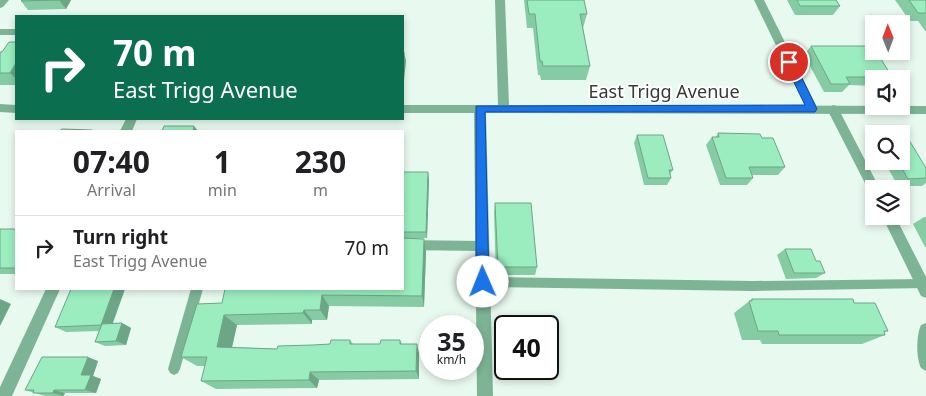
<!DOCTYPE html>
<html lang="en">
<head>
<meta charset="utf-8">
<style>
	:root { --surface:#fff; --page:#f2f2f2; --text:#202124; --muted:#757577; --line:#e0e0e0 }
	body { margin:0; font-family:"Noto Sans",sans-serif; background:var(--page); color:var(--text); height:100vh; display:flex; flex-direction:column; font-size:19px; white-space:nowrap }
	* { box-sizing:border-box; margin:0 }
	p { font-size:16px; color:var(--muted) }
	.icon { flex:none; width:28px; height:28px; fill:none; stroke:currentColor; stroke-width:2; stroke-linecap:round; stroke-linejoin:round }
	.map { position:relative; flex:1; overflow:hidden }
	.sheet { position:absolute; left:15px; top:130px; width:389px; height:160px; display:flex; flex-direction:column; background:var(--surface); border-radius:0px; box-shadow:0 2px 8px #0003 }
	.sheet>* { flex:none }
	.guide { position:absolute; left:15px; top:15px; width:389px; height:105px; border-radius:0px; box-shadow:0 2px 8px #0003; background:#0b6e4f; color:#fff; overflow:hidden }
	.needle { width:32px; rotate:359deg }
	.controls { position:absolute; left:865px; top:15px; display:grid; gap:10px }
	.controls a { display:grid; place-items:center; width:45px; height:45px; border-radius:0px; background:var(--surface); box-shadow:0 2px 8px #0003; font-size:25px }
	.speed { position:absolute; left:419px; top:315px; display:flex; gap:10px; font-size:25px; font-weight:700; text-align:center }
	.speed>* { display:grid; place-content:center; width:65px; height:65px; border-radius:50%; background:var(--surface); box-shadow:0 2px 8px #0003; line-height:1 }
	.speed small { font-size:12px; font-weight:400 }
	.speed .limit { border:2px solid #111; border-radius:8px; background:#fff; color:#111 }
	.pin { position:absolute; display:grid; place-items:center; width:42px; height:42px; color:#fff; margin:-21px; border:2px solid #fff; border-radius:50%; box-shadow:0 1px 5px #0007 }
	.me { position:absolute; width:55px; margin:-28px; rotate:359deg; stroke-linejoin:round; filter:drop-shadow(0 0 4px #0008) }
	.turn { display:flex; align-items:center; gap:18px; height:105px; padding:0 15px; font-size:22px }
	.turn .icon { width:65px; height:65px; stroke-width:2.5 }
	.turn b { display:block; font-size:35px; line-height:42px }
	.eta { display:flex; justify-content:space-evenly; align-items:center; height:85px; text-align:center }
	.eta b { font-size:30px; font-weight:700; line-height:35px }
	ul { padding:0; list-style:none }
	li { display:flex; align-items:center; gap:15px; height:65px; padding:0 15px; border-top:1px solid var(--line) }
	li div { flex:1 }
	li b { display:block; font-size:19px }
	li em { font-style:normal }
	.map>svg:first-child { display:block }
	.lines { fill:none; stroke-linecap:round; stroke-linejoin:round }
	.service { fill:#7db495; fill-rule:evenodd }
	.minor { fill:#7db495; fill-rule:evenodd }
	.tertiary { fill:#7db495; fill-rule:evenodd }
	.wall { fill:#85cca4 }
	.shaded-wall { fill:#6ca686 }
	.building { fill:#9bedbf; stroke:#6ca686 }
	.route { fill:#1a73e8; stroke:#114b97 }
	.labels { text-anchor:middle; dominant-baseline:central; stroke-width:4; stroke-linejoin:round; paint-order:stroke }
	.street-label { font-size:18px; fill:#343a36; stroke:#fff }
</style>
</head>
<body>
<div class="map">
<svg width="926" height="396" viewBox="0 0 926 396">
	<rect width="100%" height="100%" fill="#e8f9ef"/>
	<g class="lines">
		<g class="service">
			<rect x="0" y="29" width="16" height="6"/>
			<polygon points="402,240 482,241 486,243 487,246 486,249 482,251 402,250"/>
			<polygon points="483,277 753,281 924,279 926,280 926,288 753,291 483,287 479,286 477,282 479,278"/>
			<polygon points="191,289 203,289 180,369 178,373 174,375 170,373 168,369"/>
		</g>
		<g class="minor">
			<polygon points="0,0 9,0 3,7 0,8"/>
			<polygon points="754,0 764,0 818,109 816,112 808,112"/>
			<polygon points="833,105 837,106 880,189 874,189 874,194 870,193 827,109"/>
			<polygon points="126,119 137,119 132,131 120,131"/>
			<polygon points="882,216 895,216 926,277 926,298 921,296"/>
			<polygon points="46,289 60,289 12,396 0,396 0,387"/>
			<path d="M926 323V371L921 368C916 358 916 336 921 325Z"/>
		</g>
		<g class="tertiary">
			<polygon points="495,0 505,0 509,105 926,106 926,114 486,113 493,396 477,396 474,113 402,113 402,105 498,105"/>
			<polygon points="0,104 16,105 16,113 0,112"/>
		</g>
	</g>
	<g class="wall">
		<polygon points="22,0 71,0 66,9 28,10 21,1"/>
		<polygon points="524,0 584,0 587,14 583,28 590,66 586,80 541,80 540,75 538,75 533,28 527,28"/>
		<polygon points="787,0 836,0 840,6 833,15 795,15"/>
		<polygon points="895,0 926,0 926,32 918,21 910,21"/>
		<polygon points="16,42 16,85 0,85 0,52 2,52"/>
		<polygon points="811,46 892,77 890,79 874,79 874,86 849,85 842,92 824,92 804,55"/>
		<polygon points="718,133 762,138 785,167 778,175 752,175 753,178 747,185 720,185 706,145 712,137 716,137"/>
		<polygon points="637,135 673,170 670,174 671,178 667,185 644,185 634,143"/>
		<polygon points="884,161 901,161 926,168 926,183 922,186 898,186"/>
		<polygon points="402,172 428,172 429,180 427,238 410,239 424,239 426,252 424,307 329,306 327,320 312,320 312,324 237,325 232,347 277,349 330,344 350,340 353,344 380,344 400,340 402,344 419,353 419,379 319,380 317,388 216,389 201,381 205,366 197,366 181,357 222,303 402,289"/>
		<polygon points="495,203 537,267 535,275 496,275 494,213"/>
		<polygon points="924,217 926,217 926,247 925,247 913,224"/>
		<rect x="0" y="229" width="16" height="45"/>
		<polygon points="785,249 816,261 825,273 816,278 786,279 777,255"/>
		<polygon points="71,289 125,289 113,323 122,323 131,328 126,345 105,346 95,342 99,331 66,332 55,327"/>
		<polygon points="752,299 854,303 888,331 884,332 885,335 862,344 762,344 760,340 742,340 734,313"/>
		<polygon points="98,361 93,376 101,379 96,393 65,393 64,396 45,396 25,390"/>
	</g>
	<g class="shaded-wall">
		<polygon points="59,0 71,0 66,9"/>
		<polygon points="404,52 406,61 403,90 402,75"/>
		<polygon points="16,63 16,79 10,73"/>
		<polygon points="194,126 198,131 193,131"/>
		<polygon points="428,172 429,180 427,238 426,232"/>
		<polygon points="424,239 426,252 424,307 422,296"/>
		<polygon points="114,289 125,289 110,330 101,325"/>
		<polygon points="322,295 329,306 327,320 320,310"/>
		<polygon points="0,299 11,304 0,326"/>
		<polygon points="304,310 312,320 312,324 303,313"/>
		<polygon points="224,315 237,325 230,356 217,347"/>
		<polygon points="122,323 131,328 126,345 116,341"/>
		<polygon points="417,344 419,353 419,379 416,371"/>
		<polygon points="88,357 98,361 93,376 101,379 96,393 85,390 81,375"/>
		<polygon points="310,372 319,380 317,388 309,380"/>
		<polygon points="54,390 65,393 63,396 53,393"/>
	</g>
	<g class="building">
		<polygon points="22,0 59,0 21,1"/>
		<polygon points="527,0 584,0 587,14 580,14 590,66 543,66 542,61 540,61 535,14 529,14"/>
		<polygon points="797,0 836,0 840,6 800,6"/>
		<polygon points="909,0 926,0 926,13 918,13"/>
		<polygon points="9,42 16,42 16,63 10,73 0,73 0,52 2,52"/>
		<polygon points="811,46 873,46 874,51 876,51 892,77 846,77 850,84 831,84"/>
		<polygon points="402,52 404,52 402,75"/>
		<polygon points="164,126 194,126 193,131 162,131"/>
		<polygon points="62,129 92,130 92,131 59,131"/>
		<polygon points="718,133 760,134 762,138 773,138 785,167 749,167 753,178 726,178 712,137 719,137"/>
		<polygon points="637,135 663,135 673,170 669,170 671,178 648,178"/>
		<polygon points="901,140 909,140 926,168 926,178 908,179 898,161 901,161"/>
		<polygon points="402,172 428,172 426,232 402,232"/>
		<polygon points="495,203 531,203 537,267 498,267"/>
		<rect x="0" y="229" width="16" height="39"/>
		<polygon points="402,238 424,239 422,296 322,295 320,310 304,310 303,313 224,315 217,347 277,349 278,346 313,345 330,344 331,340 350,340 350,344 380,344 381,340 400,340 400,344 417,344 416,371 310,372 309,380 201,381 207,357 181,357 197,304 222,303 225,289 402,289"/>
		<polygon points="785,249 811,249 816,261 820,261 825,273 794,273"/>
		<polygon points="71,289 114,289 101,325 55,327"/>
		<polygon points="752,299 853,299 854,303 875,303 888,331 884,331 885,335 779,335 778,331 758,331 749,301 752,301"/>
		<polygon points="122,323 116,341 95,342 102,324"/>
		<polygon points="42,357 88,357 81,375 91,375 85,390 54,390 53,393 33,393 34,390 25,390"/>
	</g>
	<polygon class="route" points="789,59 794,62 817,109 815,112 485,112 489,282 487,286 483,288 478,286 476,282 476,106 805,105 784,62"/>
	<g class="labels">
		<g class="street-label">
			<text x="664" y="91">East Trigg Avenue</text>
		</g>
	</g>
</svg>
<div class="controls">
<a><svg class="needle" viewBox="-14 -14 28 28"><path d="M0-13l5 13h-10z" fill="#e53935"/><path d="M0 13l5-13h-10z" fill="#757577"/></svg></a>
<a><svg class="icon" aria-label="sound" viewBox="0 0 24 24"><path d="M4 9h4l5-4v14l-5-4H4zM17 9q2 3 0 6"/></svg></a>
<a><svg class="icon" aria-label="search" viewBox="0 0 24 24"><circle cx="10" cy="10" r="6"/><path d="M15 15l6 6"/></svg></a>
<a><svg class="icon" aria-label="layers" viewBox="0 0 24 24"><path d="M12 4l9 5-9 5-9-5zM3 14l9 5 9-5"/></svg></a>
</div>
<div class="speed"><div>35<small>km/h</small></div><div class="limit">40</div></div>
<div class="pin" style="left:789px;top:62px;background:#d93025"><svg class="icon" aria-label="arrive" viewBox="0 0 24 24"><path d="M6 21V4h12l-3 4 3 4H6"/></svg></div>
<svg class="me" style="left:483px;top:282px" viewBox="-20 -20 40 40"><circle r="19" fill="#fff"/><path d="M0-13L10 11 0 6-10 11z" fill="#1a73e8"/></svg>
<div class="guide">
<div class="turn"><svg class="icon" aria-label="right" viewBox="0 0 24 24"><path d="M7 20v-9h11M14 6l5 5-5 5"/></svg><div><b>70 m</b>East Trigg Avenue</div></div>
</div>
<section class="sheet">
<div class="eta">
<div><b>07:40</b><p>Arrival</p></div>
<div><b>1</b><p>min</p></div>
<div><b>230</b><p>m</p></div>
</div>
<ul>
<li><svg class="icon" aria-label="right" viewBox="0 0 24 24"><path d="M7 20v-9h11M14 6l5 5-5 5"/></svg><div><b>Turn right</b><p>East Trigg Avenue</p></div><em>70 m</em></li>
</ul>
</section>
</div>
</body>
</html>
